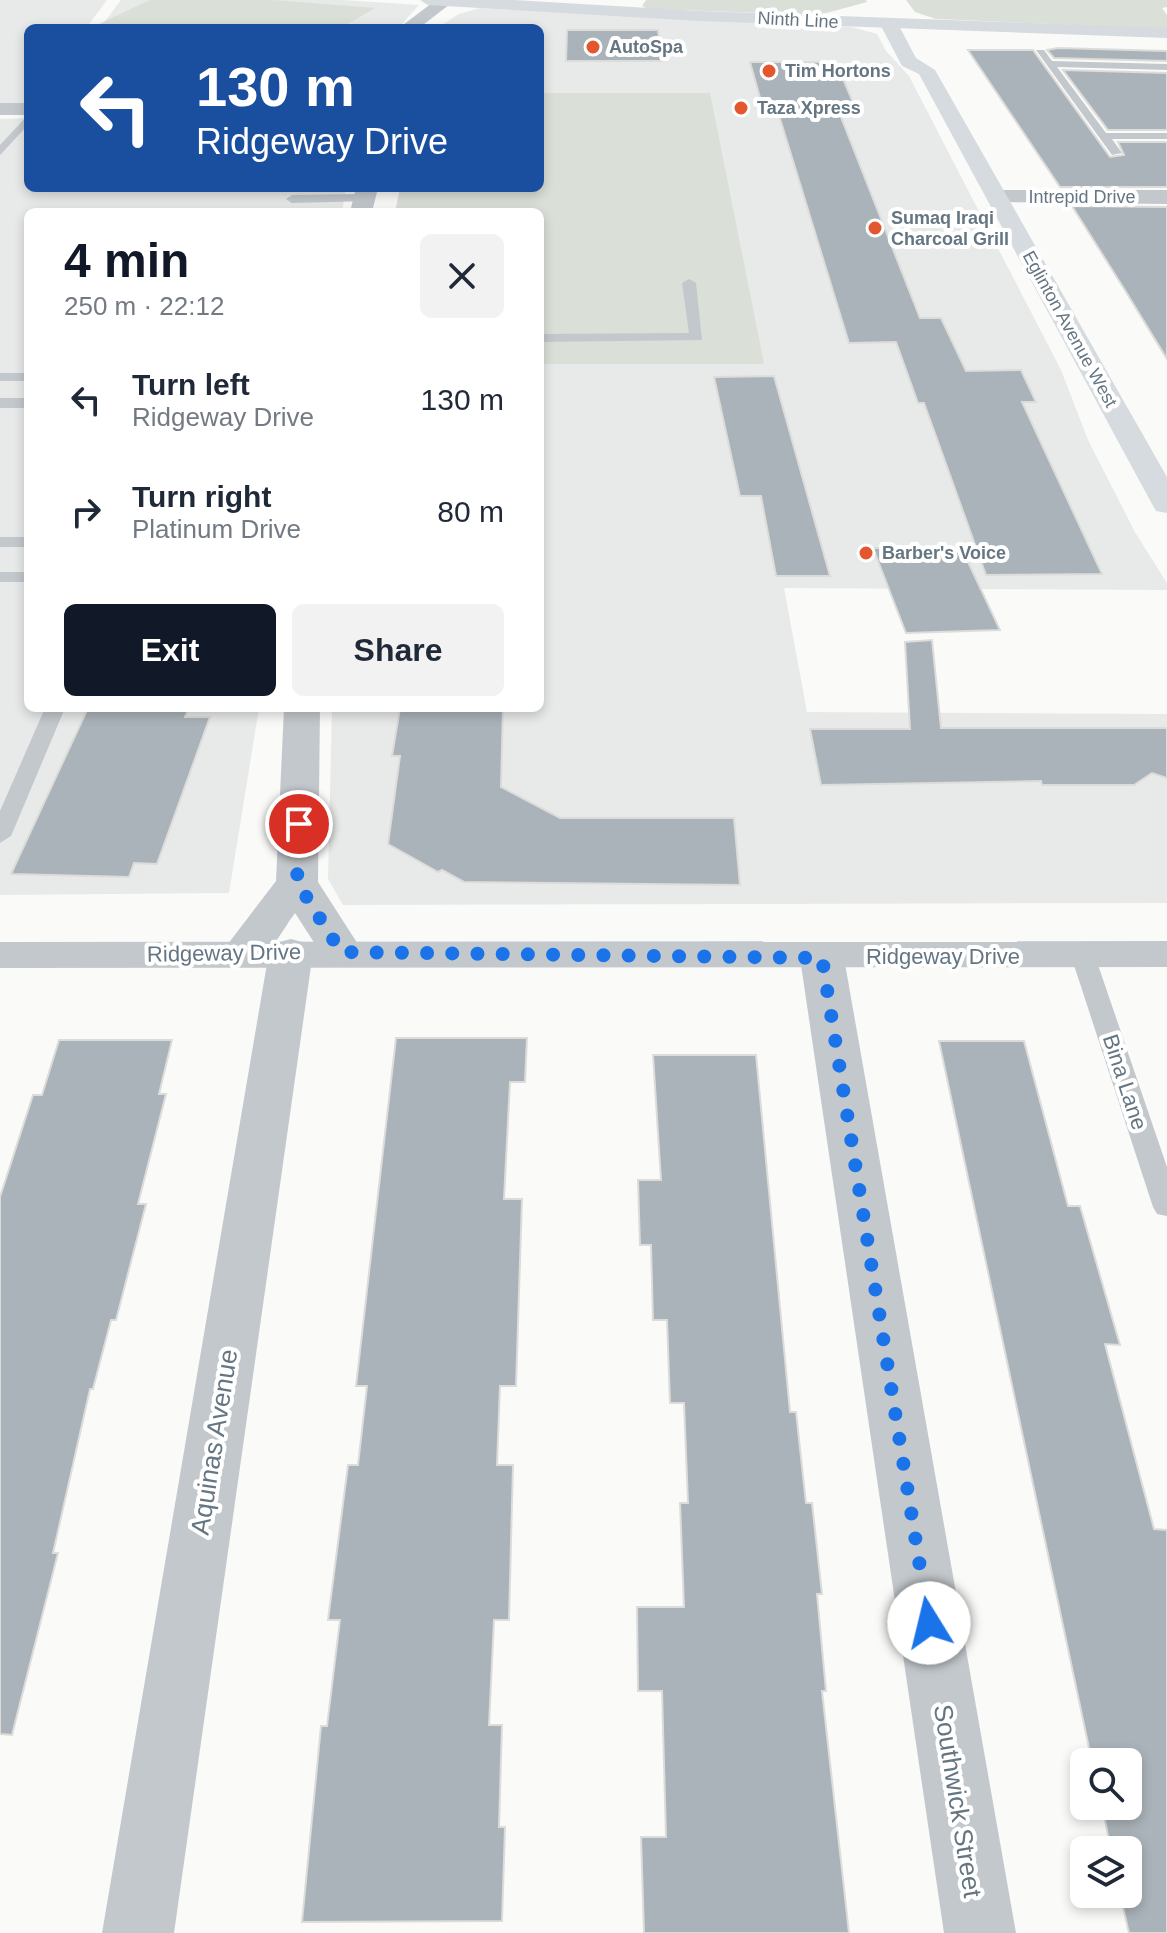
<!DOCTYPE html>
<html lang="en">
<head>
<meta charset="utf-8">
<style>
	:root { --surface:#fff; --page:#f2f2f3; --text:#1f2937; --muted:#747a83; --accent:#111827 }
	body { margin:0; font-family:Arial,sans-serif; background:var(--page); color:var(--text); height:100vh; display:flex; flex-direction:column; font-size:30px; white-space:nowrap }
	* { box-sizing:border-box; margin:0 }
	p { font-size:26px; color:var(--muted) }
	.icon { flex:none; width:44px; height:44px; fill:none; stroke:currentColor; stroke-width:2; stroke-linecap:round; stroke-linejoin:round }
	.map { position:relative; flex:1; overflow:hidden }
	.details { position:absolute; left:24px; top:208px; width:520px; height:504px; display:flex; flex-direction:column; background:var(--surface); border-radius:12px; box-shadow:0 4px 12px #0003 }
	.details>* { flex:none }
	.banner { position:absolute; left:24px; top:24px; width:520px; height:168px; border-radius:12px; box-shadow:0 4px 12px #0003; background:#1a4fa0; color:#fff; overflow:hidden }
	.fabs { position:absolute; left:1070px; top:1748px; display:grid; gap:16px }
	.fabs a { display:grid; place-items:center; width:72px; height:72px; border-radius:12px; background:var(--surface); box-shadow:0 4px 12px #0003; font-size:40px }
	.pin { position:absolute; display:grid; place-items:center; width:68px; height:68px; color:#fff; margin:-34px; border:4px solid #fff; border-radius:50%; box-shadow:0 2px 8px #0007 }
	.me { position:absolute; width:88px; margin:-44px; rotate:351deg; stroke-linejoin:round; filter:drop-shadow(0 0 6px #0008) }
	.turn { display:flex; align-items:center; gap:28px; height:168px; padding:0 40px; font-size:36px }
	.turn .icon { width:104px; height:104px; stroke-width:2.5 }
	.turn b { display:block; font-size:56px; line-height:68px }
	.round { display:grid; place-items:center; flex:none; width:84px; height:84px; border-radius:12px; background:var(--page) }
	.headline { display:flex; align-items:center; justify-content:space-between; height:136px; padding:0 40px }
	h1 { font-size:48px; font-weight:600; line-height:60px; color:var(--accent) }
	.cta { display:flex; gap:16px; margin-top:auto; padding:16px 40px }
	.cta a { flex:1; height:92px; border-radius:12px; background:var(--accent); color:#fff; font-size:32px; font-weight:600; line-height:92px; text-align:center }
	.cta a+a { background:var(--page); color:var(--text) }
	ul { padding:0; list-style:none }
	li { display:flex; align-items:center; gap:24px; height:112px; padding:0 40px }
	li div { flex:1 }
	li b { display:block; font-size:30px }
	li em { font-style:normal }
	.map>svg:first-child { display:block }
	.built { fill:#e8e9e9 }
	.green { fill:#dadfd7 }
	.building { fill:#aab3b9; stroke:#dcdcda; stroke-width:2 }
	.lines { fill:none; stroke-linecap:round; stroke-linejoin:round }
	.service { fill:#c3c8cc; fill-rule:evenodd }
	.minor { fill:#c3c8cc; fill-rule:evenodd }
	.tertiary { fill:#c3c8cc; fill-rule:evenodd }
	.secondary { fill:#d6dbdf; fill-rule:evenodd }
	.primary { fill:#d6dbdf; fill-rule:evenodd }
	.route { stroke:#1a73e8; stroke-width:14; stroke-dasharray:0 25.2 }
	.poi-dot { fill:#e4572e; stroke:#fff; stroke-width:3 }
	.labels { text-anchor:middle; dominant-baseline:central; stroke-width:8; stroke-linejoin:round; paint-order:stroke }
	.far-street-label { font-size:18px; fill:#657683; stroke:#fff }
	.far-poi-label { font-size:18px; font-weight:bold; fill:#657683; stroke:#fff; text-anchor:start }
	.street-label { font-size:22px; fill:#657683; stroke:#fff }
	.near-street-label { font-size:26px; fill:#657683; stroke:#fff }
</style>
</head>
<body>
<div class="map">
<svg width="1167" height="1933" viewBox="0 0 1167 1933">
	<rect width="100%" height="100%" fill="#fafaf8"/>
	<g class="built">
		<polygon points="0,0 107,0 86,28 28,28 25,106 0,105"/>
		<polygon points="121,0 343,0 419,5 398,28 100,28"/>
		<polygon points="480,8 852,27 877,34 886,51 909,76 1061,370 1088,440 1136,534 1167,583 1167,590 784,588 807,712 1167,714 1167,903 343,905 328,879 332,708 540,708 540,364 763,363 709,93 540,93 540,28 437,28 459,14"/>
		<polygon points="28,118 28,188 346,188 342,212 28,212 28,708 259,708 229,893 0,895 0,119"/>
	</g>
	<g class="green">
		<polygon points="150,0 272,0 375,8 341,28 95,26"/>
		<polygon points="646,0 866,0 867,2 819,15 648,9 642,6"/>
		<polygon points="906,0 1167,0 1167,7 1162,8 1167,15 1167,29 936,19 915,12"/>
		<polygon points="540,93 710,93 764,364 540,364 540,212 395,212 400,188 540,188"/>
	</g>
	<g class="building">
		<polygon points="567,30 658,30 662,61 566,61"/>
		<polygon points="1058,48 1167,51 1167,61 1054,58 1047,50"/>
		<polygon points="968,50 1033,50 1110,157 1124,155 1118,142 1167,142 1167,187 1060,187"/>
		<polygon points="750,62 836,62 857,112 839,112 920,318 941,318 966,371 1021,370 1036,402 1022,402 1102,574 986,575 924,403 918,403 896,342 849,343 778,112 764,112"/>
		<polygon points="1063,70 1167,73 1167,130 1108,130"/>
		<polygon points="1072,206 1167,207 1167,359 1123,287"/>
		<polygon points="774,376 830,576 776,576 761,496 740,496 714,377"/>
		<polygon points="961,547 1000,630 906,633 873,548"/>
		<polygon points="932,640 941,728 1167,728 1167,778 1152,773 1134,785 1042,785 1041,781 821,785 810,729 910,729 905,642"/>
		<polygon points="88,708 189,708 185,717 210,717 157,864 134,863 129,877 11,874"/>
		<polygon points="400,708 503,708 501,787 560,818 734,818 740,885 464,882 442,870 438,872 388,844 400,756 392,756"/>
		<polygon points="396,1038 527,1038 525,1082 510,1082 504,1199 522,1199 516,1386 500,1386 497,1465 513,1465 509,1620 494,1620 489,1725 502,1725 499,1827 505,1827 502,1921 302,1922 321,1726 327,1726 340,1620 328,1620 348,1465 358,1465 367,1386 356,1386"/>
		<polygon points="59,1040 172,1040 159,1094 166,1094 138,1204 146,1204 116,1320 111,1320 93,1389 90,1389 53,1553 58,1553 12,1735 0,1734 0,1197 33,1095 42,1095"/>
		<polygon points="939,1041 1024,1041 1068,1206 1080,1206 1120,1345 1105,1344 1154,1529 1167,1530 1167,1933 1129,1933 1120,1894 1128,1894 1128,1850 1111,1850 1102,1806 1128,1806 1128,1762 1092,1762"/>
		<polygon points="653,1055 756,1055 790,1412 796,1412 806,1503 812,1503 822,1594 817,1594 826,1691 822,1691 849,1933 644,1933 641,1837 666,1837 662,1691 638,1691 637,1607 684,1607 680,1503 688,1503 684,1403 670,1403 667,1320 653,1320 651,1245 640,1245 638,1180 661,1180"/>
	</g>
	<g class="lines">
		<g class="service">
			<polygon points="1036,50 1044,50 1052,61 1167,64 1167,70 1057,67 1106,133 1167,133 1167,139 1112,139 1122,153 1112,155"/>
			<polygon points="28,115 28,125 0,155 0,145"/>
			<polygon points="365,194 371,198 369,201 292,203 286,199 292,195"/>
			<polygon points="689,279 696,283 702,340 540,342 540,334 689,333 682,283"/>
			<rect x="0" y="373" width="28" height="8"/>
			<rect x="0" y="398" width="28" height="10"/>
			<rect x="0" y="537" width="28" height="10"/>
			<rect x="0" y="572" width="28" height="10"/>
			<polygon points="45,708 65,708 11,836 0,843 0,811"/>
			<polygon points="1083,949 1095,956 1167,1167 1167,1216 1157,1214 1153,1207 1071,956"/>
		</g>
		<g class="minor">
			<polygon points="436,0 454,1 419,28 399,28"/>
			<rect x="0" y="103" width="28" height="12"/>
			<polygon points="356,188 378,188 372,212 350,212"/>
			<polygon points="997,190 1167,190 1167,204 989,202 986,197 989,192"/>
			<path d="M284 708H320L318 882 363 952 356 961 341 965 326 961 295 913C275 940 265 972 228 962L221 953 276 881Z"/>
			<polygon points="291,939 306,943 313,952 174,1933 102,1933 269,952 276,943"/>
			<polygon points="822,945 837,949 844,958 1016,1933 944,1933 800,958 807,949"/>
		</g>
		<polygon class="tertiary" points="1167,941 1167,967 0,968 0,942"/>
		<polygon class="secondary" points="420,0 514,0 699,11 1167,28 1167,38 699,21 428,5"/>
		<polygon class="primary" points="889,19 898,24 916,58 935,70 1167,477 1167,513 1156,511 1152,504 919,74 902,66 880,24"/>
	</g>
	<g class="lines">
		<polyline class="route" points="299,824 297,882 341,952 822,958 929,1623"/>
	</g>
	<g class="poi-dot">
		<circle cx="593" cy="47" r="8"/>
		<circle cx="769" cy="71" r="8"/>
		<circle cx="741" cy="108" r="8"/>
		<circle cx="875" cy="228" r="8"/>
		<circle cx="866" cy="553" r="8"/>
	</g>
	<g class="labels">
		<g class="far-street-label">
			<text transform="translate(798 20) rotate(3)">Ninth Line</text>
			<text x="1082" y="197">Intrepid Drive</text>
			<text transform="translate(1070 329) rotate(61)">Eglinton Avenue West</text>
		</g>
		<g class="far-poi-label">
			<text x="609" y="47">AutoSpa</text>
			<text x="785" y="71">Tim Hortons</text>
			<text x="757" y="108">Taza Xpress</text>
			<text x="891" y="218">Sumaq Iraqi<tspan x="891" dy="21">Charcoal Grill</tspan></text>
			<text x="882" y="553">Barber's Voice</text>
		</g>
		<g class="street-label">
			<text transform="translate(224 953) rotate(-1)">Ridgeway Drive</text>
			<text x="943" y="956">Ridgeway Drive</text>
			<text transform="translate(1125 1082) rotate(72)">Bina Lane</text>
		</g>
		<g class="near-street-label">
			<text transform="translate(214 1442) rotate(-81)">Aquinas Avenue</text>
			<text transform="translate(958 1801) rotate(81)">Southwick Street</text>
		</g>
	</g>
</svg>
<div class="fabs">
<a><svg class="icon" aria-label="search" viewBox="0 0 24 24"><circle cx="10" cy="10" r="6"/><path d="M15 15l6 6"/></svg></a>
<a><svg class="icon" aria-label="layers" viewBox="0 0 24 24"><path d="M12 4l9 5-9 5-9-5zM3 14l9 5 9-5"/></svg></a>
</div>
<div class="pin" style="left:299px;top:824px;background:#d93025"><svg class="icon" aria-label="arrive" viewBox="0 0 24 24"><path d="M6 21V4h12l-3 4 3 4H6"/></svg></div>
<svg class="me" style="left:929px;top:1623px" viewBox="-20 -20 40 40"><circle r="19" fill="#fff"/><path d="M0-13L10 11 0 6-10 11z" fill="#1a73e8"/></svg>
<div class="banner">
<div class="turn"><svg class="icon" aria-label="left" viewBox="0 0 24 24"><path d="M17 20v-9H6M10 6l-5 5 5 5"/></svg><div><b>130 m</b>Ridgeway Drive</div></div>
</div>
<section class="details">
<div class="headline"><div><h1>4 min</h1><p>250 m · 22:12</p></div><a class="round"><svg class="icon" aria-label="close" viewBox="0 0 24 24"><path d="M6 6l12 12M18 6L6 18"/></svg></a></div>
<ul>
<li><svg class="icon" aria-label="left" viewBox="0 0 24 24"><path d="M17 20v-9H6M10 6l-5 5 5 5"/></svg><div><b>Turn left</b><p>Ridgeway Drive</p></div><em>130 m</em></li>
<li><svg class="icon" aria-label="right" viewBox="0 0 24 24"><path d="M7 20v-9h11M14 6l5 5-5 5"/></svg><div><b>Turn right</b><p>Platinum Drive</p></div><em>80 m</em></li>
</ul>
<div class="cta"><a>Exit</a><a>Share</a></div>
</section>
</div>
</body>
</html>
